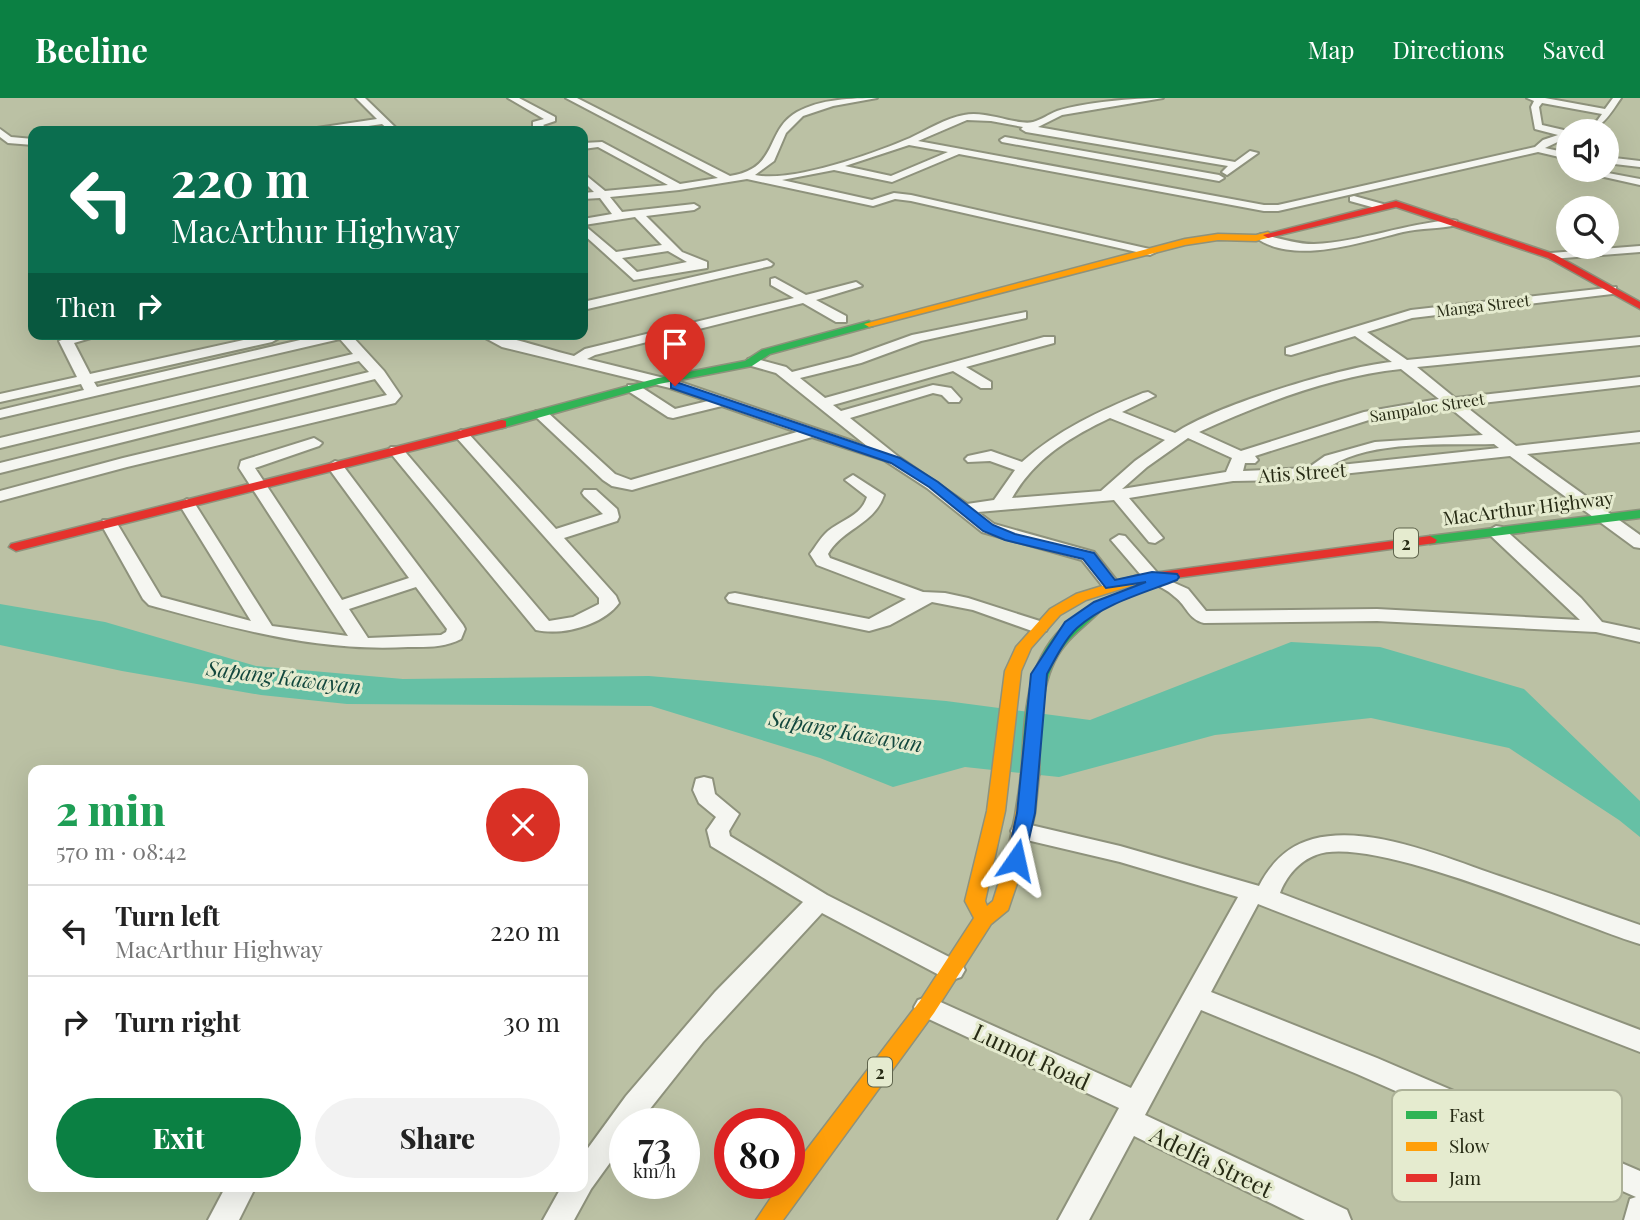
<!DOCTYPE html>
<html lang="en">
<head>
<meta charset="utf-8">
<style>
	:root { --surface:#fff; --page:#f2f2f2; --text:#222; --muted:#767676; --line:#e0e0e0; --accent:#0b8043 }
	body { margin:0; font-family:"Playfair Display",serif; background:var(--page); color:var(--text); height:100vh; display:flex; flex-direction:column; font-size:26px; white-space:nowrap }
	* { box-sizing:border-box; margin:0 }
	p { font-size:23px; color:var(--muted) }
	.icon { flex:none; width:38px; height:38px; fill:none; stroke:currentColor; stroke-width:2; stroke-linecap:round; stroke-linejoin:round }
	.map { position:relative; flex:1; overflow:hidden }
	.details { position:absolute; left:28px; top:667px; width:560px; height:427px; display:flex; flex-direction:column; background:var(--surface); border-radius:14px; box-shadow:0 7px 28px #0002 }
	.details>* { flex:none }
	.guide { position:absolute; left:28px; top:28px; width:560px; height:214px; border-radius:14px; box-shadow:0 7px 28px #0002; background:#0b6e4f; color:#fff; overflow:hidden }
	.buttons { position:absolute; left:1556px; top:21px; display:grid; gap:14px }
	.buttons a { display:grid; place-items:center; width:63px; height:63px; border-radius:50%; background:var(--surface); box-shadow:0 7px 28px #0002; font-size:35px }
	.speed { position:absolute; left:609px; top:1010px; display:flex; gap:14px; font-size:35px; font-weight:700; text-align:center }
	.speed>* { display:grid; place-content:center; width:91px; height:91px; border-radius:50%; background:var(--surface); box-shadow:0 7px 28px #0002; line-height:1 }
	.speed small { font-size:18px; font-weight:400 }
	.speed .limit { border:10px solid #d22; background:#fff; color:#111 }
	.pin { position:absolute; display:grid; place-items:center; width:60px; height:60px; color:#fff; margin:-72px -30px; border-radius:50% 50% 50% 0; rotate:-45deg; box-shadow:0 0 7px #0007 }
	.pin .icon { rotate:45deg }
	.me { position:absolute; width:77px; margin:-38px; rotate:11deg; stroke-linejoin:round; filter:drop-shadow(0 0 5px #0008) }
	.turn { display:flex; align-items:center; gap:24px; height:147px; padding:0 28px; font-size:32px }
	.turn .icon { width:91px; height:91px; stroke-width:2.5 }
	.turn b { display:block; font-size:49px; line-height:60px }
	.then { display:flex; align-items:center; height:66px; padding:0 28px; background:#0003; gap:14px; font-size:26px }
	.round { display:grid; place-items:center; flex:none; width:74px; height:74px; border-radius:37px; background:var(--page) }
	.headline { display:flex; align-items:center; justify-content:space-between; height:119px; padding:0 28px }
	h1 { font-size:42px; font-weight:800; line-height:52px; color:#1e9e55 }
	.action { display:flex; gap:14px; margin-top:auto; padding:14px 28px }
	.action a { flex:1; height:80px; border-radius:42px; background:var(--accent); color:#fff; font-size:28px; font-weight:800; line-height:80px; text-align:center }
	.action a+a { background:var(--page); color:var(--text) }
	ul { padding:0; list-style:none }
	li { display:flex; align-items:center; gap:21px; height:91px; padding:0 28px; border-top:2px solid var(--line) }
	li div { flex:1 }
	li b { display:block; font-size:26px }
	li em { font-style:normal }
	header { display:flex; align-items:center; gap:42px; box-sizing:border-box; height:98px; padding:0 35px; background:var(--accent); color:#fff }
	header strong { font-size:33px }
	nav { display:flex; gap:38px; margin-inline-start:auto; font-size:24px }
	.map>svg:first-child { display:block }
	.water { fill:#66c0a5 }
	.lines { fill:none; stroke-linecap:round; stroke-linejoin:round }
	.street-casing { stroke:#8e927c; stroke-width:4 }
	.fast-casing { stroke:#8e927c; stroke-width:3 }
	.slow-casing { stroke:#8e927c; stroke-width:3 }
	.jam-casing { stroke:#8e927c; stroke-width:3 }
	.street { fill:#f5f6f1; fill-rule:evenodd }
	.fast { fill:#30b455; fill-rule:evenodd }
	.slow { fill:#ff9f0a; fill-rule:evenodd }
	.jam { fill:#e5322d; fill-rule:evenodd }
	.route { fill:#1a73e8; stroke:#114b97; stroke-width:2 }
	.labels { text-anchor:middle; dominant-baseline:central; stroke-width:6; stroke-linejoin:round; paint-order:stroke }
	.far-street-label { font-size:16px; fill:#262a14; stroke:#e5ebcf }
	.shield { fill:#e5ebcf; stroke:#5f644c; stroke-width:2 }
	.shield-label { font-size:18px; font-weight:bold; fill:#262a14 }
	.street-label { font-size:19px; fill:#262a14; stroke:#e5ebcf }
	.water-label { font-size:21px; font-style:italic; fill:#12473d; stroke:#e5ebcf }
	.near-street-label { font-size:23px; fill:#262a14; stroke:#e5ebcf }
	.key { fill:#e5ebcf; stroke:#acb197; stroke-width:2 }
	.key-label { font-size:19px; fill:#262a14 }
</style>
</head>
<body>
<header>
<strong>Beeline</strong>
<nav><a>Map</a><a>Directions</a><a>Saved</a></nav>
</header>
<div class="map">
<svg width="1640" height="1122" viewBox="0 0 1640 1122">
	<rect width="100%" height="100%" fill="#bbc1a4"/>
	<polygon class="water" points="0,506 105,524 256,568 403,581 649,578 946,603 1090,622 1291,544 1380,549 1524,591 1640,703 1640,739 1619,722 1509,650 1371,620 1215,637 1059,679 965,669 893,689 820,660 651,608 347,606 261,597 122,573 0,547"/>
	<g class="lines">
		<g class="street-casing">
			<g id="street">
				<polygon points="356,0 365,0 399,33 390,33 382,26 334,33 313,33 317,30 377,21"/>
				<polygon points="508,0 519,0 555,19 555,23 543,27 551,33 541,33 533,28 533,24 544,21"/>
				<path d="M566 0H577L730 78C780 70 764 33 797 14 820 1 852 0 877 0L833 8 803 18 786 35 774 63 755 77C792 85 875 55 910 40 927 32 946 20 964 17 986 12 1017 28 1033 24 1041 22 1049 16 1057 13 1085 4 1134 0 1163 0L1062 17 1038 29 1235 64 1250 53 1258 55 1227 77 1222 74 1228 68 1026 34 1021 31 1023 29 991 23 967 22 918 43 1264 107H1278L1535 49 1543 42 1558 37 1535 31 1531 9 1534 3 1527 0H1545L1605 11 1613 0H1621C1606 22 1601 34 1571 33L1597 23 1602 16 1542 5 1539 9 1542 27 1568 33V39L1545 50 1568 55V61L1538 54 1278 113H1264L959 56 892 84 834 72 782 82 872 102 894 95 911 97 1154 152 1156 154 1150 157 911 103 895 101 873 108 747 81 679 92 610 99 622 114 694 106 699 109 694 112 646 118 682 154 707 164V170L634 182 583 136V121L612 116 600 100 583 101V95L594 94 583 83V75L605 93 668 87 598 49 583 51V45L602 44 680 86 718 80ZM909 47 948 54 891 78 845 68ZM635 119 662 147 616 154 584 127ZM668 153 687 164 637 174 622 160Z"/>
				<polygon points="0,31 11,39 33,41 33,47 8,45 0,39"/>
				<polygon points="1005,39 1219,77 1224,80 1219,83 1002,44 1000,42"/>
				<polygon points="1606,59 1640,63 1640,69 1606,65"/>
				<polygon points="1573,72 1592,72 1640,81 1640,87"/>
				<polygon points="1354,98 1383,106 1384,108 1379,111 1350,103 1350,99"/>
				<path d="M1453 122 1457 123V127C1439 131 1421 130 1403 134 1362 144 1293 168 1255 139L1261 136C1279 140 1295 146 1314 146 1361 144 1406 125 1453 122Z"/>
				<polygon points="1640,148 1640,154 1551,161 1545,158 1551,155"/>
				<polygon points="767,162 773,166 771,168 583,212 583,204"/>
				<path d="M775 180 806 197 856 184 862 188 816 202 846 218V224H836L803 205 595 257 587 261 680 284 867 348 776 275 748 267V261L753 260 786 269 792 274 851 259 912 237 1026 214V220L921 243 861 265 800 280 825 300 1044 239H1054V245L966 269 991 284V290H981L953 273 833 307 841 313 933 287 951 290 961 301 959 304H949L942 297 933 295 850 320 900 360 967 406 994 402 1015 372 990 363 968 364 965 361 968 358 991 353 1022 364C1058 332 1099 313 1143 295L1148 294 1155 298 1122 314 1175 335C1216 307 1341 269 1392 264L1355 238 1291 257 1286 256V250L1411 212 1616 189V195L1612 196 1412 220 1367 234 1407 262 1640 239V247L1417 269 1455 300 1640 279V287L1464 307 1516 348 1640 334V344L1527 356 1640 437V450L1634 449 1510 358 1286 382 1233 383 1129 400 1163 440 1155 445 1149 444 1114 402 978 414 994 426 1094 454 1120 487 1111 492 1105 491 1082 462 982 434 927 390 884 362 812 339 632 392 612 388 603 382 536 319 534 316 536 313H546L615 376 631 382 797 334 722 308 673 320 668 319 628 293V287H638L675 311 708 303 670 290 502 249 478 236C506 236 545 251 574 258L585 251 794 200 771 187V181ZM1401 271 1439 301 1364 314 1241 353 1199 334C1262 305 1333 278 1401 271ZM1449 309 1483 337 1375 344 1325 358 1308 370 1243 373 1245 365H1255L1258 362 1255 358 1372 321ZM1110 320 1165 342 1135 363 1101 393 1012 400C1034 361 1070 339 1110 320ZM1188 340 1232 360 1226 374 1122 391 1147 369ZM1494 346 1499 350 1331 368C1370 342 1448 347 1494 346Z"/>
				<polygon points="79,236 104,236 74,245 90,276 271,236 279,240 272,244 94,284 97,289 326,236 350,236 384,273 401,298 395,305 127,369 0,403 0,393 123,360 387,297 375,281 0,375 0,365 369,274 359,263 0,350 0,340 353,256 340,241 0,320 0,312 84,292 81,286 0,304 0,296 77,279 59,243"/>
				<path d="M461 332 466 333 556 431 603 416 584 398 582 395 584 392H596L617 411 619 419 617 423 564 440 616 498 619 505C603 527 563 538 536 532L388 352 391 349H401L549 523 573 519 599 506V500L456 339 454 336Z"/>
				<path d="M314 340 322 345 319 348 255 370 342 502 409 480 327 368 335 363 341 365 463 527 465 531 461 541C444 550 426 549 408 549 316 554 237 531 149 507L143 501 101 426 103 422H115L161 499 251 523 179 406 187 401 195 406 272 528 348 538 239 370 241 363 247 361ZM416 489 447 531 446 534 441 537 368 540 349 511Z"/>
				<path d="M853 377 884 397C874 427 843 430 828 456L830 460 923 494 945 495 968 500 1046 525 1048 529 1046 533H1032L973 512 932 504 890 527 869 533 729 504 726 500 729 496 735 495 869 521 906 501 817 467 810 456C816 448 821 439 828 433 843 421 861 418 867 399L845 382Z"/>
				<path d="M1496 428 1502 429 1581 500 1602 524 1640 532V544L1596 534 1377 523 1204 525C1188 521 1187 508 1175 499 1168 492 1154 485 1146 483L1111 442 1119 437 1125 438 1161 479 1188 491 1206 513 1377 511 1580 522 1490 437 1488 433Z"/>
				<polygon points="704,679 712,681 715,696 739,716 729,733 730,738 827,797 961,865 965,872 961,879 952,882 943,879 822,815 703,944 638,1026 625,1026 625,1044 591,1091 574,1122 543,1122 562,1088 583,1088 583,1057 626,998 715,894 803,804 711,748 707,732 716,719 699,705 693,692 696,681"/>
				<path d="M1022 725 1120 748 1259 788C1271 765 1287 748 1313 741 1370 726 1446 760 1499 778 1546 794 1593 811 1640 827V846C1574 826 1373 735 1316 757 1299 763 1286 779 1280 795L1640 932V954L1258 806 1211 894 1377 960 1640 1073V1122H1624L1630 1101 1636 1099 1357 976 1201 912 1145 1017 1347 1112 1351 1122H1305L1134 1038 1089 1122H1058L1119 1010 918 916 914 909 918 902 927 899 936 902 1131 990 1238 799 1120 764 1014 739 1011 733 1014 727Z"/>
				<polygon points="226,1088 256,1088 239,1122 208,1122"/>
			</g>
		</g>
		<g class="fast-casing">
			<g id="fast">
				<polygon points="869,223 874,226 873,228 770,256 752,268 659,286 502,330 496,326 498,323 658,280 745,263 762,252"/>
				<polygon points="1640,412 1640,420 1430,446 1423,442 1430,438"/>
				<path d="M1092 508 1100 513C1089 525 1075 534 1065 547 1037 581 1041 635 1039 677L1036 681H1024L1021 677C1025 623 1023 561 1069 524 1076 518 1083 511 1092 508Z"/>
			</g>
		</g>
		<g class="slow-casing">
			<g id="slow">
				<polygon points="1268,134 1273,137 1271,139 1256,143 1218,142 1185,147 869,229 864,226 1185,141 1218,136 1256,137"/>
				<path d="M1138 477 1143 478 1145 481 1143 484 1086 502 1060 517 1031 550 1021 573 1005 713 985 803 987 808 993 803C1007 761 1016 721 1021 677L1024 673H1036L1039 677 1035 715 1025 762 1008 812 991 826 934 915 783 1122H756L781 1085H789V1075L920 903 974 820 965 803 987 713 1005 573 1016 549 1050 511 1076 496Z"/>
			</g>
		</g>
		<g class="jam-casing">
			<g id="jam">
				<polygon points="1396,103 1554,156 1640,204 1640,211 1548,160 1396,109 1268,140 1263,137"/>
				<polygon points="502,322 506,323 506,329 16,453 9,449 11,446"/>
				<polygon points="1430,438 1437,442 1435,445 1138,485 1131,481 1138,477"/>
			</g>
		</g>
		<use href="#street" class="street"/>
		<use href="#fast" class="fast"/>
		<use href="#slow" class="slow"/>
		<use href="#jam" class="jam"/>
	</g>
	<path class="route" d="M671 285H679L900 360 938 384 993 427 1015 436 1094 455 1115 482 1152 474 1177 476 1179 479 1177 482C1144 495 1105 505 1077 530 1065 541 1055 561 1047 576L1035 715 1023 767H1009L1007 762 1017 715 1031 576 1065 524 1094 504 1146 484 1106 490 1083 461 1005 442 983 433 929 389 891 365 671 290Z"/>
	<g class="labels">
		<g class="far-street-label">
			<text transform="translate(1483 207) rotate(-7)">Manga Street</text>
			<text transform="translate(1427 309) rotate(-9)">Sampaloc Street</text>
		</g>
		<g class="shield">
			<rect x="1394" y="430.5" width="24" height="29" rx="5"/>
			<rect x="868" y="959.5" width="24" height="29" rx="5"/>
		</g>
		<g class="shield-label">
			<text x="1406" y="445">2</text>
			<text x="880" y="974">2</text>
		</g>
		<g class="street-label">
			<text transform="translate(1302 374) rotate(-4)">Atis Street</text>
			<text transform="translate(1528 409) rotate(-7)">MacArthur Highway</text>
		</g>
		<g class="water-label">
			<text transform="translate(284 578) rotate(7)">Sapang Kawayan</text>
			<text transform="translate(846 632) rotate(10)">Sapang Kawayan</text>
		</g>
		<g class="near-street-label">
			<text transform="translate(1032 958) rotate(25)">Lumot Road</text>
			<text transform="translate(1212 1063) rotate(26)">Adelfa Street</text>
		</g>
	</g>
	<rect x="1392" y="992" width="230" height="112" rx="10" class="key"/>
	<rect x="1406" y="1013" width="31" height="8" fill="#30b455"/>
	<rect x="1406" y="1044" width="31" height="9" fill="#ff9f0a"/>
	<rect x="1406" y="1076" width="31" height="8" fill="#e5322d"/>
	<g class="key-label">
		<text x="1449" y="1024">Fast</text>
		<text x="1449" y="1055">Slow</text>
		<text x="1449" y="1087">Jam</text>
	</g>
</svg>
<div class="buttons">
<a><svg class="icon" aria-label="sound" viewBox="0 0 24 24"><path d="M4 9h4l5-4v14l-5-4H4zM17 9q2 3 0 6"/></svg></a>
<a><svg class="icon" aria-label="search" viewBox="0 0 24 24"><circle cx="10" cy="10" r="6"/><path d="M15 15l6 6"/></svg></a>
</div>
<div class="speed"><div>73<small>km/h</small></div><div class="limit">80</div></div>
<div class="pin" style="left:675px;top:288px;background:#d93025"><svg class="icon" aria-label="arrive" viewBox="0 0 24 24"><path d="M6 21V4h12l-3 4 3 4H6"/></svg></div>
<svg class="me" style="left:1016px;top:762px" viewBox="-20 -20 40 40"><path d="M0-17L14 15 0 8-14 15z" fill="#1a73e8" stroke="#fff" stroke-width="4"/></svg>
<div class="guide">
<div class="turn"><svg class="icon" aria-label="left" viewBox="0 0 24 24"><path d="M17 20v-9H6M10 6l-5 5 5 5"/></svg><div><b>220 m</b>MacArthur Highway</div></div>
<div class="then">Then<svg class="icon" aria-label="right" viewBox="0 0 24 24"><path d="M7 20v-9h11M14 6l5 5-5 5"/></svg></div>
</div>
<section class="details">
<div class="headline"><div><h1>2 min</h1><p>570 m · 08:42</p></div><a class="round" style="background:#d93025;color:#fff"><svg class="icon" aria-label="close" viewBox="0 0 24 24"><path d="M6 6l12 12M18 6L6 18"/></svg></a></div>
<ul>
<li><svg class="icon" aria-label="left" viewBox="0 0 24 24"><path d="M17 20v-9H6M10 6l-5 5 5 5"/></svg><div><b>Turn left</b><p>MacArthur Highway</p></div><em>220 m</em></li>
<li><svg class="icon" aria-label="right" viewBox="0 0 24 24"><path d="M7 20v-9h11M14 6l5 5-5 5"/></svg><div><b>Turn right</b></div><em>30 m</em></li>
</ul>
<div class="action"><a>Exit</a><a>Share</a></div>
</section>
</div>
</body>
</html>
